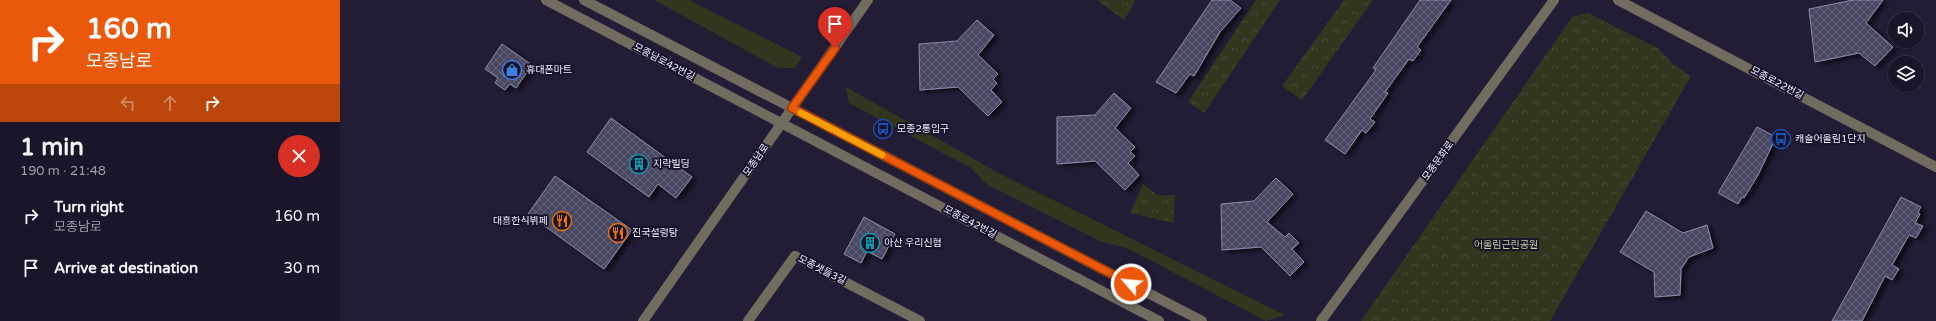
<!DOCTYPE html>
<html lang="en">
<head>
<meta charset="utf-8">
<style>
	:root { --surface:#1a1528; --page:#272234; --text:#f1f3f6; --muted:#9f9fa8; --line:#383445 }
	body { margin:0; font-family:"Varela Round","Noto Sans KR",sans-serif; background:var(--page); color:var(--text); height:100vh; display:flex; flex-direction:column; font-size:15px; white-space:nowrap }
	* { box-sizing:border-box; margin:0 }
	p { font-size:13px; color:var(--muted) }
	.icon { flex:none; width:22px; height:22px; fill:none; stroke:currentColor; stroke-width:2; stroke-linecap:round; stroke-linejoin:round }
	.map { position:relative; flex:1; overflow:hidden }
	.sheet { display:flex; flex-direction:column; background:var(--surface); width:340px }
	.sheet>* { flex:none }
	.top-card { background:#ea580c; color:#fff; overflow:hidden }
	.tools { position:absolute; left:1548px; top:12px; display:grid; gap:8px }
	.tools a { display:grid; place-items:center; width:36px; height:36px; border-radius:50%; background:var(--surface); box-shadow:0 1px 3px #0004,0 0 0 1px var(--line); font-size:20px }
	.pin { position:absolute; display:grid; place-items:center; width:34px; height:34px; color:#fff; margin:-41px -17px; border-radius:50% 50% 50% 0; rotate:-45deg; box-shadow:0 0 4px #0007 }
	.pin .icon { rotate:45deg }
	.me { position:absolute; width:44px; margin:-22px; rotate:297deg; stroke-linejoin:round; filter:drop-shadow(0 0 3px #0008) }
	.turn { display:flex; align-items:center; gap:14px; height:84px; padding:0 20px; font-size:18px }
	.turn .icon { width:52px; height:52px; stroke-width:2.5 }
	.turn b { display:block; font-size:28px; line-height:34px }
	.lanes { display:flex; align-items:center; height:38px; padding:0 20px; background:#0003; justify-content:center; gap:20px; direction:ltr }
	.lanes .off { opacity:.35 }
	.round { display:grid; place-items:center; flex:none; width:42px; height:42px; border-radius:21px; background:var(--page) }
	.overview { display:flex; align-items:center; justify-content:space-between; height:68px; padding:0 20px }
	h1 { font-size:24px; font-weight:700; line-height:30px }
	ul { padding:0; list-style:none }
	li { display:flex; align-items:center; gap:12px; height:52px; padding:0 20px }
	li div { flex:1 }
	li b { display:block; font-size:15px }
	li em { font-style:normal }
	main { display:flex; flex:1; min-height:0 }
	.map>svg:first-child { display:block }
	.grass { fill:#31371e }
	.park { fill:url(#park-crowns) }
	.building { fill:url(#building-cross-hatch); stroke:#8c8cab; filter:url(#shadow) }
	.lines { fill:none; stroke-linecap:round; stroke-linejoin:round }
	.minor { stroke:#716c5f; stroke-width:10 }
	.route-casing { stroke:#983908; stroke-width:10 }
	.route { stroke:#ea580c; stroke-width:7 }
	.slow { stroke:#f59e0b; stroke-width:7 }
	.labels { text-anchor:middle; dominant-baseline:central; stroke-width:4; stroke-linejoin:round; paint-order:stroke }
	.street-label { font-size:10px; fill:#f3f1ff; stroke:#19132b }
	.poi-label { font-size:10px; fill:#f3f1ff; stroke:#19132b; text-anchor:start }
	.park-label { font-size:10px; fill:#c3d198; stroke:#19132b }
</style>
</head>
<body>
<main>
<section class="sheet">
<div class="top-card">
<div class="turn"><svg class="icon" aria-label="right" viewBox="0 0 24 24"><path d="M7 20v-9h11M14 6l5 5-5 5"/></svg><div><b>160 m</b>모종남로</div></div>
<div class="lanes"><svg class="icon off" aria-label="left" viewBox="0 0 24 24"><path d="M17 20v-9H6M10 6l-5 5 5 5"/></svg><svg class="icon off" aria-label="ahead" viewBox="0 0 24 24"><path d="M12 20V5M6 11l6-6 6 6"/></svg><svg class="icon" aria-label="right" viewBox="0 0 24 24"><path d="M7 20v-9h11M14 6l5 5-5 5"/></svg></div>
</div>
<div class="overview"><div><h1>1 min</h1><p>190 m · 21:48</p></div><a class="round" style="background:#d93025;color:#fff"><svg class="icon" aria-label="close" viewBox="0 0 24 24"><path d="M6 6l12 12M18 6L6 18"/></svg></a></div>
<ul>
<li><svg class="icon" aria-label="right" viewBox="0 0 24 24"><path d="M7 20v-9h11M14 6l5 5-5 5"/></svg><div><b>Turn right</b><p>모종남로</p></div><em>160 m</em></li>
<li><svg class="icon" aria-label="arrive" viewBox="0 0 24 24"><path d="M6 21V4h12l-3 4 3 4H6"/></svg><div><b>Arrive at destination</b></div><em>30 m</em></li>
</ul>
</section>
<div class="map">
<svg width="1596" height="321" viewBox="0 0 1596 321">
	<defs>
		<pattern id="park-crowns" width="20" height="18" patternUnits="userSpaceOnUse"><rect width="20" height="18" fill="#31371e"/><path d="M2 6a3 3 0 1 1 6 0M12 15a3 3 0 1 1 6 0" fill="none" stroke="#454b34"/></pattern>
		<pattern id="building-cross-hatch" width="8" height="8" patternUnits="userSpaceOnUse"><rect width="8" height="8" fill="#474662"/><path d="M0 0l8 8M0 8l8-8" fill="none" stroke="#62617a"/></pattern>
		<filter id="shadow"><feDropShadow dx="4.5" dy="2.5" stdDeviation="2" flood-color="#0009"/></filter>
	</defs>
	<rect width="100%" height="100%" fill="#221c35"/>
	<g class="grass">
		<polygon points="314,0 349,0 462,57 455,68 438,68"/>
		<polygon points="506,87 657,172 945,315 926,321 787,248 762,242 647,185 631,168 509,103"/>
	</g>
	<g class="park">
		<polygon points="757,0 794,0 795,2 784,20"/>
		<polygon points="916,0 940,0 864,113 848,102"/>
		<polygon points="1004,0 1033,0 962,100 942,86"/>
		<polygon points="1248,13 1319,49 1334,65 1351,76 1210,321 1021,321 1232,17"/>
		<polygon points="803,184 818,195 835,195 834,223 790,213"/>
	</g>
	<g class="building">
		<polygon points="872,0 890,0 901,8 880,32 854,76 850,74 836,93 816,82"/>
		<polygon points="1080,0 1111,0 1077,47 1081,50 1073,61 1069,59 1045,92 1048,93 1030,119 1035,122 1026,133 1022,130 1005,154 985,140 1036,70 1033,68"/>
		<polygon points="1513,0 1543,0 1526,23 1553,47 1535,66 1519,53 1475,62 1469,9"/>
		<polygon points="637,20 654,35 638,55 658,74 653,79 657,83 651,90 662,102 648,116 618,87 580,90 579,44 617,41"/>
		<polygon points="162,44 192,65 176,88 170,84 165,90 155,83 158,78 145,69"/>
		<polygon points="774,93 791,108 775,128 795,147 790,152 795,156 788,163 799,175 785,190 755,161 717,164 717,117 755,115"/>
		<polygon points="271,118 352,177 336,198 318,184 309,197 247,152"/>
		<polygon points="1417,127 1436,137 1418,175 1404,198 1402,197 1398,204 1378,193"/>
		<polygon points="215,176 292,230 264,269 188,214"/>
		<polygon points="936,178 953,194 927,222 945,237 949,233 959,243 952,249 964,262 950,276 921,247 882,250 881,204 914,201"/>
		<polygon points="1561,197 1581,207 1578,212 1580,214 1575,223 1583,226 1576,238 1569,235 1552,265 1559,269 1552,280 1545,276 1522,321 1492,321"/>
		<polygon points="1306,211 1343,233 1367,225 1373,248 1349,257 1341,269 1340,295 1315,297 1314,272 1280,252"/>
		<polygon points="524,217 555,234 542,259 527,251 521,263 504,254"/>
	</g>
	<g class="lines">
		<g class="minor">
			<polyline points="206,0 819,321"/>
			<polyline points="244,0 862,321"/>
			<polyline points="1278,0 1596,167"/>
			<polyline points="303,321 528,0"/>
			<polyline points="408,321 455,256 580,321"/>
			<polyline points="981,321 1214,0"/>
		</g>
	</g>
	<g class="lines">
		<g class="route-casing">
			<polyline id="route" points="495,48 452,108 791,284"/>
		</g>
		<use href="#route" class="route"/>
		<polyline class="slow" points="461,113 542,155"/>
	</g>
	<defs>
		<g id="shop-ring" transform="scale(1)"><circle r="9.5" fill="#19132b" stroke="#3f7fe0" stroke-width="1.5"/><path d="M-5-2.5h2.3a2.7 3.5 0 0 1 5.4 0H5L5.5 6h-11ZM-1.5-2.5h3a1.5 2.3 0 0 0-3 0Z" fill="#3f7fe0"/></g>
		<g id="bus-ring" transform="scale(1)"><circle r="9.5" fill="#19132b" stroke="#1a4fb4" stroke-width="1.5"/><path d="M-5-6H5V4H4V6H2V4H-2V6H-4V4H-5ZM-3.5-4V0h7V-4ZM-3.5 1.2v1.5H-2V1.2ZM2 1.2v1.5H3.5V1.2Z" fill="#1a4fb4"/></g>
		<g id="building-ring" transform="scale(1)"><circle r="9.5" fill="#19132b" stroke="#0f9aa8" stroke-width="1.5"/><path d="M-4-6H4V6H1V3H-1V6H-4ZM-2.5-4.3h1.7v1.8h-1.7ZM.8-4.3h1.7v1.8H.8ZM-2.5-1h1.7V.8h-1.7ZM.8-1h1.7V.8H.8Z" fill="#0f9aa8"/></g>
		<g id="restaurant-ring" transform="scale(1)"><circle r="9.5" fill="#19132b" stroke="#e8710a" stroke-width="1.5"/><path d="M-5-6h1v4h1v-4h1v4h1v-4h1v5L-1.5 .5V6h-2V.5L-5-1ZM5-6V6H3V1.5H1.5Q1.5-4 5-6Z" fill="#e8710a"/></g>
	</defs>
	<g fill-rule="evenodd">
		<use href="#shop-ring" x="172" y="70"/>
		<use href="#bus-ring" x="543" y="129"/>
		<use href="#bus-ring" x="1441" y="139"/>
		<use href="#building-ring" x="299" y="164"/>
		<use href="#restaurant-ring" x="222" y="221"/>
		<use href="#restaurant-ring" x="278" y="233"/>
		<use href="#building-ring" x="530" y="243"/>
	</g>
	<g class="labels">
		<g class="street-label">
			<text transform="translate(324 62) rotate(28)">모종남로42번길</text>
			<text transform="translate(1437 83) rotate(28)">모종로22번길</text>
			<text transform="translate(416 160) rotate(-55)">모종남로</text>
			<text transform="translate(1098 161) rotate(-54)">모종문화로</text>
			<text transform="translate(630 222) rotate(28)">모종로42번길</text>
			<text transform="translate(482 270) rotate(27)">모종샛들3길</text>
		</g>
		<g class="poi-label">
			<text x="186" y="70">휴대폰마트</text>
			<text x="557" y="129">모종2통입구</text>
			<text x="1455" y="139">캐슬어울림1단지</text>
			<text x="313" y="164">지락빌딩</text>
			<text x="208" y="221" text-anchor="end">대흥한식뷔페</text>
			<text x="292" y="233">진국설렁탕</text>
			<text x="544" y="243">아산 우리신협</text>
		</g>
		<g class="park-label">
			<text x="1166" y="245">어울림근린공원</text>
		</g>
	</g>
</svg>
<div class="tools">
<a><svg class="icon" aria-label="sound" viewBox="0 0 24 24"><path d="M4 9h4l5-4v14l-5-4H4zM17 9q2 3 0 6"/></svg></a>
<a><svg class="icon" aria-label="layers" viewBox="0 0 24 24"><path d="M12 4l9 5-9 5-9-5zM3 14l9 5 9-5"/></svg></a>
</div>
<div class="pin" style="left:495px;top:48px;background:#d93025"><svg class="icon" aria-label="arrive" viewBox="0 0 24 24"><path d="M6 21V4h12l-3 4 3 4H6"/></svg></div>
<svg class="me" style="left:791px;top:284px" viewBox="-20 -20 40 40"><circle r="17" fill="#ea580c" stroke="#fff" stroke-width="3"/><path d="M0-11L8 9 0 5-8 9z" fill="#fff"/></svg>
</div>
</main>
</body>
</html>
